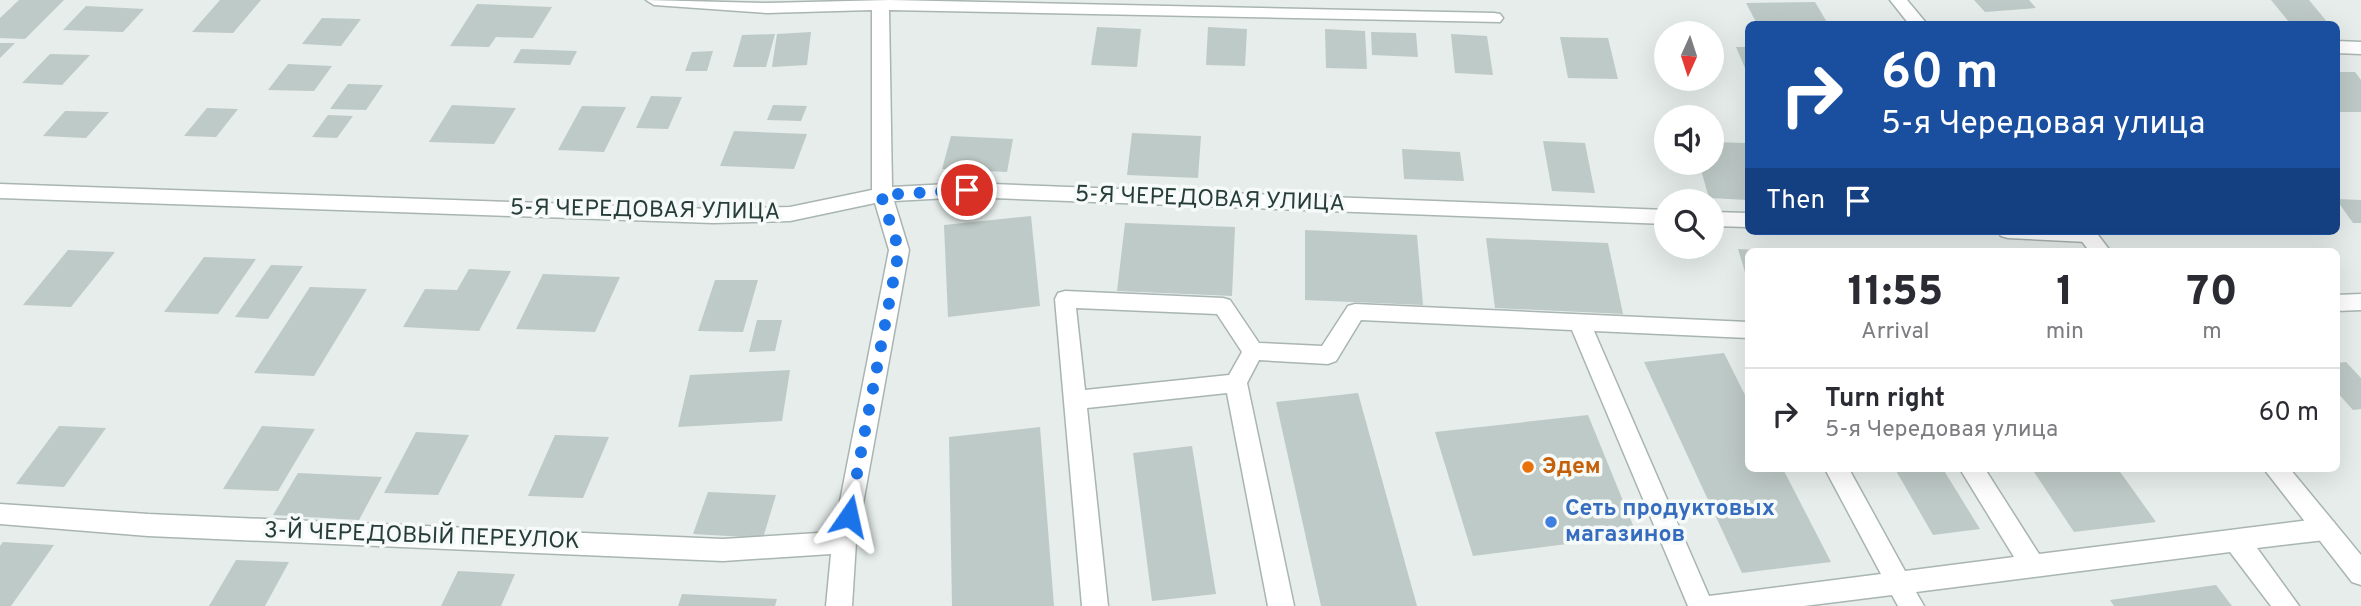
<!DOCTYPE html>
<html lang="en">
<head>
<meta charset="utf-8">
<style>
	:root { --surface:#fff; --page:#f7f7f7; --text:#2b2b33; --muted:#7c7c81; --line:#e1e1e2 }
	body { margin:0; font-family:Overpass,sans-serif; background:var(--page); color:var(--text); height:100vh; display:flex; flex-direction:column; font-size:26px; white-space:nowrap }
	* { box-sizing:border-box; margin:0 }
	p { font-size:23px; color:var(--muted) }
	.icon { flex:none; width:38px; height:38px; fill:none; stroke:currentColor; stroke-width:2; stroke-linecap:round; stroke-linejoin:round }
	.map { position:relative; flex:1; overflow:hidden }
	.details { position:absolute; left:1745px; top:248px; width:595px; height:224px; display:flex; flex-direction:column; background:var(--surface); border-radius:10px; box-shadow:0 7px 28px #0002 }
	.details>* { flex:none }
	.hud { position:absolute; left:1745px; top:21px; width:595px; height:214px; border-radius:10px; box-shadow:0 7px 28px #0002; background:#1a4fa0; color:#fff; overflow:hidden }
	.needle { width:46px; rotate:183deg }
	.tools { position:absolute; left:1654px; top:21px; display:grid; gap:14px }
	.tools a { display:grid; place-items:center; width:70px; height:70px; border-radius:50%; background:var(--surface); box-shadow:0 7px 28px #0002; font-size:35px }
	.pin { position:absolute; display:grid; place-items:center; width:60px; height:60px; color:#fff; margin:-30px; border:4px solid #fff; border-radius:50%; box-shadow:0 2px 7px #0007 }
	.me { position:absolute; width:77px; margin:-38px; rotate:11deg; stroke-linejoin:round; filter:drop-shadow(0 0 5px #0008) }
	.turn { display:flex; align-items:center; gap:24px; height:147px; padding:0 21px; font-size:32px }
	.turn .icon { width:91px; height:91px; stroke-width:2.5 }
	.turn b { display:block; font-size:49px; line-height:60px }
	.then { display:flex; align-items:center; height:66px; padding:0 21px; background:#0003; gap:14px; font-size:26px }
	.eta { display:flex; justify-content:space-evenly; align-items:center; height:119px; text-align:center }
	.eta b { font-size:42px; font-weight:800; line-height:49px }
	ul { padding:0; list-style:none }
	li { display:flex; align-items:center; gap:21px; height:91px; padding:0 21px; border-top:2px solid var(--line) }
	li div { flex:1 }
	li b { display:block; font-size:26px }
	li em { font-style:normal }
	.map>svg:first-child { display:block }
	.building { fill:#becac7 }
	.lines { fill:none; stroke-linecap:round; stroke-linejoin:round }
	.service-casing { stroke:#a9b5b2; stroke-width:3 }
	.minor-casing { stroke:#a9b5b2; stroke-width:3 }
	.tertiary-casing { stroke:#a9b5b2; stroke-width:3 }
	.service { fill:#fff; fill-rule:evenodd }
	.minor { fill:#fff; fill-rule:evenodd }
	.tertiary { fill:#fff; fill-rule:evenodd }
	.route { stroke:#1a73e8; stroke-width:12; stroke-dasharray:0 21.6 }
	.food-dot { fill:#e8710a; stroke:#f6faf8; stroke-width:2.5 }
	.shop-dot { fill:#3f7fe0; stroke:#f6faf8; stroke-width:2.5 }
	.labels { text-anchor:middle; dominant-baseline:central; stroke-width:7; stroke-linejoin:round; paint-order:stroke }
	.street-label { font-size:23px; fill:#273d3a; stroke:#f6faf8 }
	.food-label { font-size:23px; font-weight:bold; fill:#c56008; stroke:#f6faf8; text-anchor:start }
	.shop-label { font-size:23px; font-weight:bold; fill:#366cbe; stroke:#f6faf8; text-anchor:start }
</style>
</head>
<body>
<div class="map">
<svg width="2361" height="606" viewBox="0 0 2361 606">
	<rect width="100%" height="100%" fill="#e6edeb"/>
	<g class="building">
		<polygon points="19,0 64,0 25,39 0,38 0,18"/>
		<polygon points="220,0 261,0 233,33 192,32"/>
		<polygon points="1974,0 2029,0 2036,8 1985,12"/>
		<polygon points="2271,0 2309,0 2328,23 2289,22"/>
		<polygon points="1815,2 1828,24 1757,24 1746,3"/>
		<polygon points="477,4 552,7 533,38 496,37 489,47 450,46"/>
		<polygon points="86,6 144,9 123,32 63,30"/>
		<polygon points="322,18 361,19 341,46 302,44"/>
		<polygon points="1097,27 1141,29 1137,67 1091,65"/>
		<polygon points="1208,27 1247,29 1245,66 1206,65"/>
		<polygon points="1325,29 1365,31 1367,69 1326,68"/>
		<polygon points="811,32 807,65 772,67 777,34"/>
		<polygon points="1371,32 1416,33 1418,57 1372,55"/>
		<polygon points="775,34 766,67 733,67 742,35"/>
		<polygon points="1451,34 1487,36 1493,75 1455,73"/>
		<polygon points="1560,37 1608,38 1618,79 1568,78"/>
		<polygon points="0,43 15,43 0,58"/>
		<polygon points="1736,47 1748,47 1748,75"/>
		<polygon points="521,49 577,51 570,65 513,63"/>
		<polygon points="713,51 707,71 685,71 692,52"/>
		<polygon points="50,54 90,55 62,85 22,83"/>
		<polygon points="288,64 332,66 314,91 268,90"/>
		<polygon points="2336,72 2355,72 2361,80 2361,112 2336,112"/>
		<polygon points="348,84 383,85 366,110 330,109"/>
		<polygon points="651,96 682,97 668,129 636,128"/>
		<polygon points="452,105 516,108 494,144 429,142"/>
		<polygon points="773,105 807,106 801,121 767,120"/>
		<polygon points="582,106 626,107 604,152 558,150"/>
		<polygon points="207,108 238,109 216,137 184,136"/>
		<polygon points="65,111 109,112 86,138 43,136"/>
		<polygon points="328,115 353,116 337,138 312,137"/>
		<polygon points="734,131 807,134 794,169 720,166"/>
		<polygon points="1132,133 1201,136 1198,178 1127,175"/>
		<polygon points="951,136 1013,139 1007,172 942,169"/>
		<polygon points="1543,141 1585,143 1595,193 1552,191"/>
		<polygon points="1712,142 1746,143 1748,151 1748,200 1709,198 1699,163 1712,163"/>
		<polygon points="1402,149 1460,152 1464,181 1404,179"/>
		<polygon points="2336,199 2361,200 2361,223 2353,223"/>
		<polygon points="1031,216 1040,306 948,317 944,225"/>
		<polygon points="1125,223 1235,227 1232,296 1117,291"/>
		<polygon points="1305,230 1417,235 1423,305 1305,300"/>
		<polygon points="1486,238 1608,243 1623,314 1495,308"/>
		<polygon points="1738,249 1757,250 1757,252 1748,252 1748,282"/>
		<polygon points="68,250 115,252 71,307 23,305"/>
		<polygon points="204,257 256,259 218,314 164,312"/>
		<polygon points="271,265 303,266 268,319 235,317"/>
		<polygon points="469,269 511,271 479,331 403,327 425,289 457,290"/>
		<polygon points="543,274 620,277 595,332 516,329"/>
		<polygon points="715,280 758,280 743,332 698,331"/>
		<polygon points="310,287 367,289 314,376 254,373"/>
		<polygon points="757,320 782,320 775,351 749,352"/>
		<polygon points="1724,353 1748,401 1748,469 1783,469 1831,562 1742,573 1644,362"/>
		<polygon points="2346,362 2361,378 2361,409 2353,410 2336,391 2336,363"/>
		<polygon points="790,370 782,421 678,427 690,375"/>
		<polygon points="1358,393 1417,606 1321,606 1276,402"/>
		<polygon points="1588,415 1637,535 1473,556 1435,432"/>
		<polygon points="59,426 106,428 64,487 16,484"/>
		<polygon points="262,426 315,429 278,491 223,489"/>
		<polygon points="1040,427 1054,606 952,606 949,437"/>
		<polygon points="416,432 469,435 438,495 384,493"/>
		<polygon points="555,435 609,437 583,498 528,496"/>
		<polygon points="1192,446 1216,594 1152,601 1133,453"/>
		<polygon points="1895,469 1943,469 1980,529 1933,535"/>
		<polygon points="2032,469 2118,469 2156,522 2074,532"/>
		<polygon points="298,473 382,477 359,520 273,515"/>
		<polygon points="708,492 776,495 763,538 693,534"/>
		<polygon points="3,542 54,545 11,606 0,606 0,546"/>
		<polygon points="236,560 289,562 265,606 209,606"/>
		<polygon points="458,571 515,574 501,606 441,606"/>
		<polygon points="2216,585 2232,606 2114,606 2110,600"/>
		<polygon points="682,594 777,599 775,606 678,606"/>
	</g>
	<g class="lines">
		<g class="service-casing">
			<path id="service" d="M1065 291 1223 298 1230 300 1259 343 1322 346 1348 306 1355 304 1748 322V338L1594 331 1709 596 1881 574 1825 469H1849L1905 571 2014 557 1960 469H1985L2039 554 2325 518 2334 522 2337 529 2334 536 2325 540 2257 548 2299 606H2271L2230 552 1916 592 1924 606H1898L1892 595 1804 606H1688L1572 330 1361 320 1336 361 1328 364 1259 360 1247 383 1294 606H1268L1227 393 1087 408 1108 606H1082L1055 299 1058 293ZM1076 308 1217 314 1242 352 1229 375 1085 390Z"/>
		</g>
		<g class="minor-casing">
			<g id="minor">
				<polygon points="646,0 767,3 890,0 1494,13 1500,14 1503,18 1500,22 889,10 892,187 967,183 1666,210 1666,224 967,197 894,201 909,250 856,542 852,606 826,606 831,554 723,561 148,536 0,524 0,504 148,514 723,539 834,532 889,250 875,203 790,221 713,223 0,198 0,184 713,209 790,207 872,190 872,10 767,13 654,5"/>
				<polygon points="2336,41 2361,42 2361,54 2336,53"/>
				<polygon points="1712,212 1748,213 1748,227 1712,226"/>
				<polygon points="1998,231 2095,231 2097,235 2094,240 2087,242 2008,238 2001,236"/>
				<polygon points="2361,294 2361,310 2336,311 2336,295"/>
			</g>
		</g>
		<g class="tertiary-casing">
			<g id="tertiary">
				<polygon points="1890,0 1907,0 1927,24 1909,24"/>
				<polygon points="2074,231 2095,231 2111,252 2090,252"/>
				<polygon points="2264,469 2290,469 2361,555 2361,585 2352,582"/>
			</g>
		</g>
		<use href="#service" class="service"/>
		<use href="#minor" class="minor"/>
		<use href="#tertiary" class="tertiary"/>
	</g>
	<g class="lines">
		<polyline class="route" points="849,516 899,250 881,195 967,190"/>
	</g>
	<circle class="food-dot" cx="1528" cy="467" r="7"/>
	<circle class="shop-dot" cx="1551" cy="522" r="7"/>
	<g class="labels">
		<g class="street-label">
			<text transform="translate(1210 200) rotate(2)">5-Я ЧЕРЕДОВАЯ УЛИЦА</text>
			<text transform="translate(645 211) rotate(1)">5-Я ЧЕРЕДОВАЯ УЛИЦА</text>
			<text transform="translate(422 537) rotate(2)">3-Й ЧЕРЕДОВЫЙ ПЕРЕУЛОК</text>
		</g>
		<g class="food-label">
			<text x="1542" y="467">Эдем</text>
		</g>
		<g class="shop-label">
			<text x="1565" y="509">Сеть продуктовых<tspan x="1565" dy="26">магазинов</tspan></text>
		</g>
	</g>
</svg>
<div class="tools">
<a><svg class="needle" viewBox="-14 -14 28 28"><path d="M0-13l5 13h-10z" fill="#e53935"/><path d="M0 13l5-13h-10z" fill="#7c7c81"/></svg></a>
<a><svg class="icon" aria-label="sound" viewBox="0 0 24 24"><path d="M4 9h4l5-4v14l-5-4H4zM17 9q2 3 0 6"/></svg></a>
<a><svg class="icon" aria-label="search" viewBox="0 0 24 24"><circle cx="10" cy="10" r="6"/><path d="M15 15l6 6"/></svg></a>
</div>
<div class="pin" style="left:967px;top:190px;background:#d93025"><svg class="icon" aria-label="arrive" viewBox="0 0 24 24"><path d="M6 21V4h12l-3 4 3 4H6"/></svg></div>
<svg class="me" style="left:849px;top:516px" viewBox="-20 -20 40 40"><path d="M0-17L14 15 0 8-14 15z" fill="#1a73e8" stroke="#fff" stroke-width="4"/></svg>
<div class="hud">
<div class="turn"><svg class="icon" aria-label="right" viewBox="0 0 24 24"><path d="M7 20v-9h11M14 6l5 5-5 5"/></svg><div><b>60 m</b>5-я Чередовая улица</div></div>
<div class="then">Then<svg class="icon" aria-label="arrive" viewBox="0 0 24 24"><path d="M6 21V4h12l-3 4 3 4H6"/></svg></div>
</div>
<section class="details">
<div class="eta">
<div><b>11:55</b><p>Arrival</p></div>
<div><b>1</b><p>min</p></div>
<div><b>70</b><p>m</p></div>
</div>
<ul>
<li><svg class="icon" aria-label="right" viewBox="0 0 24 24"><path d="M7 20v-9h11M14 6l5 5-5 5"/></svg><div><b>Turn right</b><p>5-я Чередовая улица</p></div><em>60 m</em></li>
</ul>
</section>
</div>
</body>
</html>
